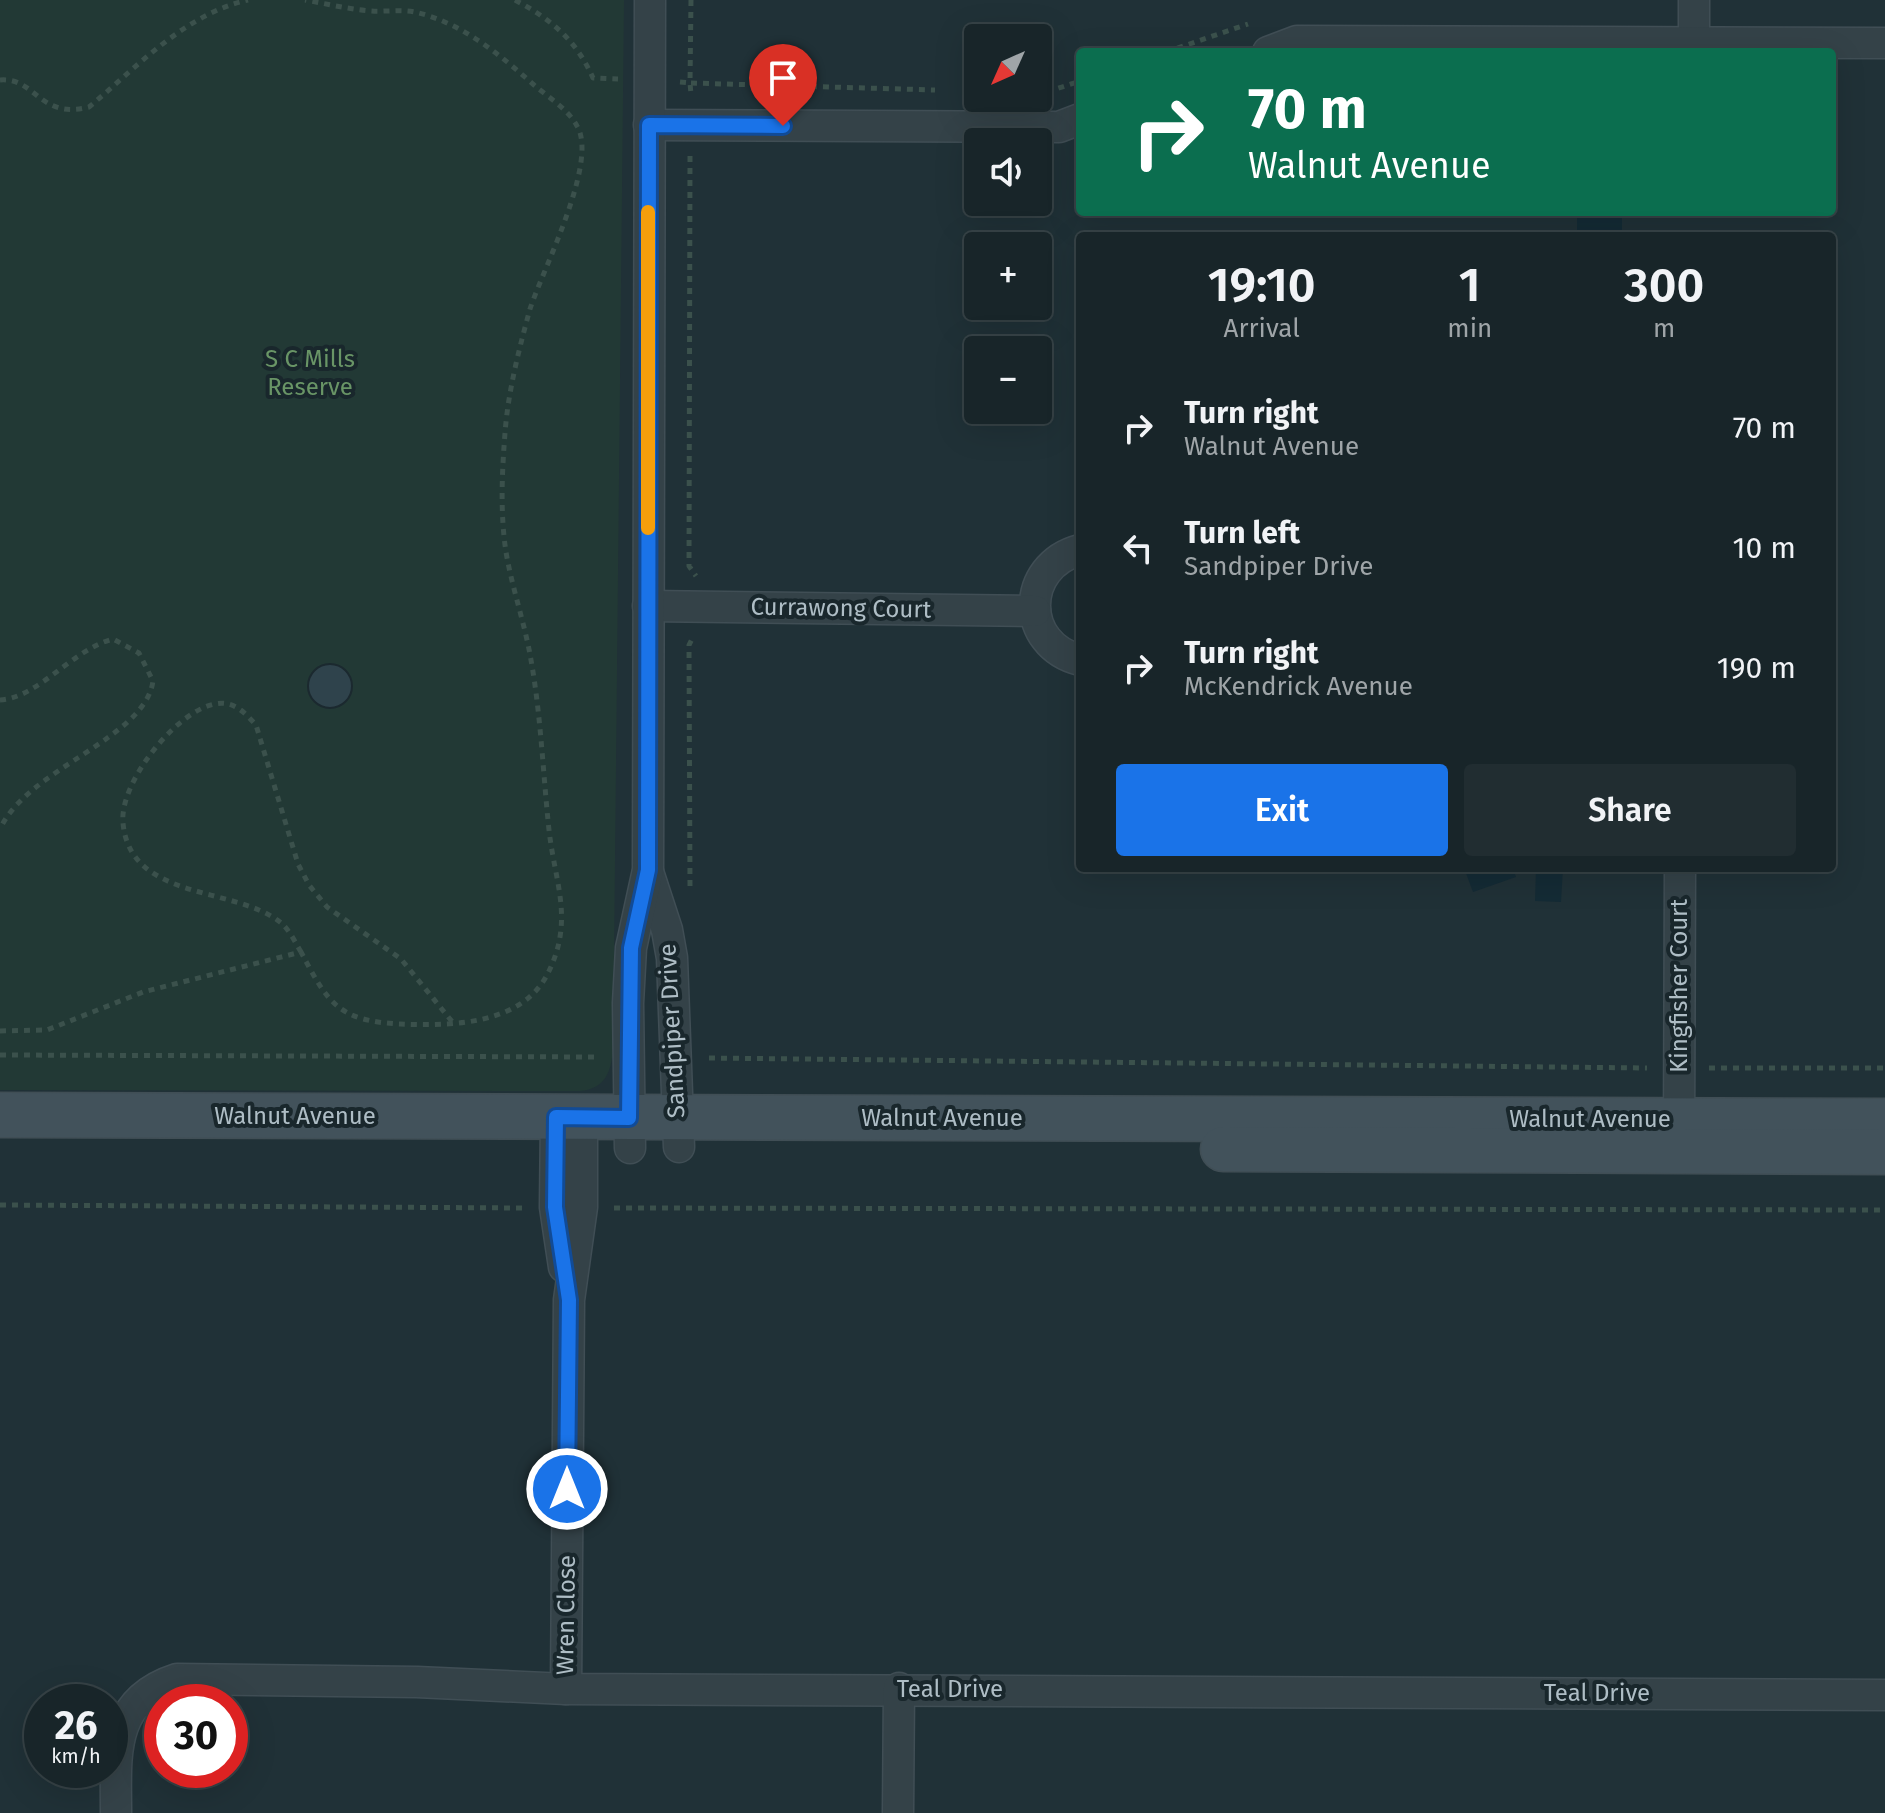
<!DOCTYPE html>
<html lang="en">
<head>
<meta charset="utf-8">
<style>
	:root { --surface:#182529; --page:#212d31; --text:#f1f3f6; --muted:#9fa5a8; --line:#364246; --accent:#1a73e8 }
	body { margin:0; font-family:"Fira Sans",sans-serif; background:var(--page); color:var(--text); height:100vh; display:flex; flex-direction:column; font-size:30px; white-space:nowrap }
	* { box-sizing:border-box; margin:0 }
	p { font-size:26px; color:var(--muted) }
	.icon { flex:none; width:44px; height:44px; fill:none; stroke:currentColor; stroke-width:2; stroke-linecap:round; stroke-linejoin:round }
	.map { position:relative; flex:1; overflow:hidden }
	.details { position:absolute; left:1076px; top:232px; width:760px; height:640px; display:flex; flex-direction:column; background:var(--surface); border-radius:8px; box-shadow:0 8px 32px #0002,0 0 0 2px var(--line) }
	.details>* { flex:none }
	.hud { position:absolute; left:1076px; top:48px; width:760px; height:168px; border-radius:8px; box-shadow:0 8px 32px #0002,0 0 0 2px var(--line); background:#0b6e4f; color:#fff; overflow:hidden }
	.needle { width:52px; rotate:225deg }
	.fabs { position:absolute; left:964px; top:24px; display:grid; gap:16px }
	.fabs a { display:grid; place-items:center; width:88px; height:88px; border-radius:8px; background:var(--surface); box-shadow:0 8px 32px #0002,0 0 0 2px var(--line); font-size:40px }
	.speed { position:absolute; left:24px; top:1684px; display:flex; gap:16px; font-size:40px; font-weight:700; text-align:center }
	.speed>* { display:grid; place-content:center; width:104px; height:104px; border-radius:50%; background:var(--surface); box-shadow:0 8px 32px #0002,0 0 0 2px var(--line); line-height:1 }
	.speed small { font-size:20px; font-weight:400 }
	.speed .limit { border:12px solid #d22; background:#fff; color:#111 }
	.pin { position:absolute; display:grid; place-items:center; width:68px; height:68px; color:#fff; margin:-82px -34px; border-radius:50% 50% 50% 0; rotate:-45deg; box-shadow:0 0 8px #0007 }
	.pin .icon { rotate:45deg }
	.me { position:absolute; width:88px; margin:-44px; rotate:0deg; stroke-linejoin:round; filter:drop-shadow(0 0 6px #0008) }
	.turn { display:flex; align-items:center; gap:28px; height:168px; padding:0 40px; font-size:36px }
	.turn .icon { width:104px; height:104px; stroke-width:2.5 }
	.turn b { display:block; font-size:56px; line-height:68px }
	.eta { display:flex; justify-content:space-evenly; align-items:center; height:136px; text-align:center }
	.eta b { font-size:48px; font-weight:600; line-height:56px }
	.cta { display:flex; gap:16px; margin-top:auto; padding:16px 40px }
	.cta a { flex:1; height:92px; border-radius:8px; background:var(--accent); color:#fff; font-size:32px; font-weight:600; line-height:92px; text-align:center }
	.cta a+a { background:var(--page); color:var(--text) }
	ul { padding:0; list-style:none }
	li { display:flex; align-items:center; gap:24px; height:120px; padding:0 40px }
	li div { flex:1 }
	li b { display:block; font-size:30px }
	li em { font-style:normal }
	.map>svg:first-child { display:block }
	.green { fill:#223935 }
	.water { fill:#142b35 }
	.building { fill:#2f434c; stroke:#1b292f; stroke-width:2 }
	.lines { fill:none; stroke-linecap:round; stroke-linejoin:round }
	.street-casing { stroke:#404e55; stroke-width:33 }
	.secondary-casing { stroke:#404e55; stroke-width:47 }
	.path { stroke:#3b514c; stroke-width:5; stroke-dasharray:6 6; stroke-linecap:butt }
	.street { stroke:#344248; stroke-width:30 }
	.secondary { stroke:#42525b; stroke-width:44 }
	.route-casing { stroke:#114b97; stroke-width:20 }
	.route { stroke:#1a73e8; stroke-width:14 }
	.slow { stroke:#f59e0b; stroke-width:14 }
	.labels { text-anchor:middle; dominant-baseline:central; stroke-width:8; stroke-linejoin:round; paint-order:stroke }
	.park-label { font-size:24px; fill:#699566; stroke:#19272c }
	.street-label { font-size:24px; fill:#aebdc5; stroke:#19272c }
</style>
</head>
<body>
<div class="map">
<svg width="1885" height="1813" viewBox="0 0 1885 1813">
	<rect width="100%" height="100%" fill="#203137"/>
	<path class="green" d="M0 0H624L613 1050C611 1072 605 1089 580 1091L0 1090Z"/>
	<g class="water">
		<rect x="1577" y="213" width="45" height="23"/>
		<polygon points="1464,868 1513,868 1516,877 1473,892"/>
		<polygon points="1536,868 1563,868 1561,902 1535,901"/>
	</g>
	<circle class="building" cx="330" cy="686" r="22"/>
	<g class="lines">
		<g class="street-casing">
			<g id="street">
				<polyline points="1694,43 1694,0"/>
				<polyline points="1268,52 1297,41 1885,43"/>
				<polyline points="649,125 1059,127 1080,119"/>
				<path d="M1080 550C1020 566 1020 645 1080 660"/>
				<polyline points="648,606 1035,611"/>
				<polyline points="648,872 667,930 672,958 679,1147"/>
				<polyline points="556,1117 555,1207 564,1267"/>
				<polyline points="1679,1138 1680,868"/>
				<polyline points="630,1148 628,1003 631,948 648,870 650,0"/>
				<polyline points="566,1689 569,1300 582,1207 582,1118"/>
				<path d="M116 1813C116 1755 109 1701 177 1679L417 1682 566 1689 1885 1695"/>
				<polyline points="898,1813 899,1688"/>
			</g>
		</g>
		<g class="secondary-casing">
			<g id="secondary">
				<polyline points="0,1115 1885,1121"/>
				<polyline points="1223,1149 1885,1152"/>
			</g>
		</g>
		<g class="path">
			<path d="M515 0C552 20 576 40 593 78L618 79"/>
			<polyline points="691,0 690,83 935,90"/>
			<polyline points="1166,52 1248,24"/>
			<path d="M0 80C36 77 39 120 89 107 137 67 185 14 248 0"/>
			<polyline points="680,82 690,83 691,94"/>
			<polyline points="1047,92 1080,81"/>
			<polyline points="690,156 689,566 696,576"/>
			<path d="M0 700C38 698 73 649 113 639L139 653 153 681C145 739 28 768 0 829"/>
			<polyline points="690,886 689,645 693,637"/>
			<path d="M301 952C295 942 289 929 280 922 234 886 130 901 123 823 119 783 176 711 215 704 234 700 245 713 256 725L298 864 309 885 327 907 401 959 454 1024"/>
			<path d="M0 1031 47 1030 143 992 301 952C328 1003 338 1021 400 1024 448 1026 520 1026 547 975 575 921 555 884 549 830 543 774 541 716 531 660 525 624 512 588 506 552 500 513 502 472 505 433 508 392 519 349 530 309 542 271 599 162 577 126 568 109 548 97 534 85 499 54 462 23 415 12 401 9 385 12 371 11 348 9 327 4 305 0"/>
			<polyline points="0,1055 599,1057"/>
			<polyline points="709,1058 1647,1068"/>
			<polyline points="1709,1068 1885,1068"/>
			<polyline points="0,1205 524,1208"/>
			<polyline points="614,1208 1885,1210"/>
		</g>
		<use href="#street" class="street"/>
		<use href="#secondary" class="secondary"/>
	</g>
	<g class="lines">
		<g class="route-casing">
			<polyline id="route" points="567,1489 569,1300 555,1207 556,1117 629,1118 631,948 648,870 649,125 783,126"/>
		</g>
		<use href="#route" class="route"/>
		<polyline class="slow" points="648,528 648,212"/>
	</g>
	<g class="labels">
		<g class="park-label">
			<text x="310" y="359">S C Mills<tspan x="310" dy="28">Reserve</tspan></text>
		</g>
		<g class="street-label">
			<text transform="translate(841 608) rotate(1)">Currawong Court</text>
			<text transform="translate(1679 986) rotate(-90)">Kingfisher Court</text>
			<text transform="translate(672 1031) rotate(-93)">Sandpiper Drive</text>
			<text x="295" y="1116">Walnut Avenue</text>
			<text x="942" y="1118">Walnut Avenue</text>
			<text x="1590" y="1119">Walnut Avenue</text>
			<text transform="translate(566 1615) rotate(-89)">Wren Close</text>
			<text x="950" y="1689">Teal Drive</text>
			<text x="1597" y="1693">Teal Drive</text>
		</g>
	</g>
</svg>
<div class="fabs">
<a><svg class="needle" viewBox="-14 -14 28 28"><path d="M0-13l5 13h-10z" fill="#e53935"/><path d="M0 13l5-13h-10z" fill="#9fa5a8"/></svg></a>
<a><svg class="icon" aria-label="sound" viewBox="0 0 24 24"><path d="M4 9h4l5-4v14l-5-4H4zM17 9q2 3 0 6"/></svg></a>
<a>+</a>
<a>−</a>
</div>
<div class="speed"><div>26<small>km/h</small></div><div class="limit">30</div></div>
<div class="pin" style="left:783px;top:126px;background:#d93025"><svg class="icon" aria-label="arrive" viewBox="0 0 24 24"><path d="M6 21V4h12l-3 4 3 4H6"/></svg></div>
<svg class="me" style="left:567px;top:1489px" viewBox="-20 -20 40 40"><circle r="17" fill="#1a73e8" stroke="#fff" stroke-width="3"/><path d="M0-11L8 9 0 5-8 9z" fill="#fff"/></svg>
<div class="hud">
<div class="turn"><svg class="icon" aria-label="right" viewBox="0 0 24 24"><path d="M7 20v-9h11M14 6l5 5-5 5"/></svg><div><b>70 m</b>Walnut Avenue</div></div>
</div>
<section class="details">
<div class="eta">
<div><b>19:10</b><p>Arrival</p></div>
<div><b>1</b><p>min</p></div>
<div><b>300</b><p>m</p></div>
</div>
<ul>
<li><svg class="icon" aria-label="right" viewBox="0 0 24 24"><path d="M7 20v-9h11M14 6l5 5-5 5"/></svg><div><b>Turn right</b><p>Walnut Avenue</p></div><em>70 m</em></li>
<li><svg class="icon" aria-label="left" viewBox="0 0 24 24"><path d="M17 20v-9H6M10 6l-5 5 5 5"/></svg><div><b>Turn left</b><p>Sandpiper Drive</p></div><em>10 m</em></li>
<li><svg class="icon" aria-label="right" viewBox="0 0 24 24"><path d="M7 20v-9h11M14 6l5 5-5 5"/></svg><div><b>Turn right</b><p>McKendrick Avenue</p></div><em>190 m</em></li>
</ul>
<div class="cta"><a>Exit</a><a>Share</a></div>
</section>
</div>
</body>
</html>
